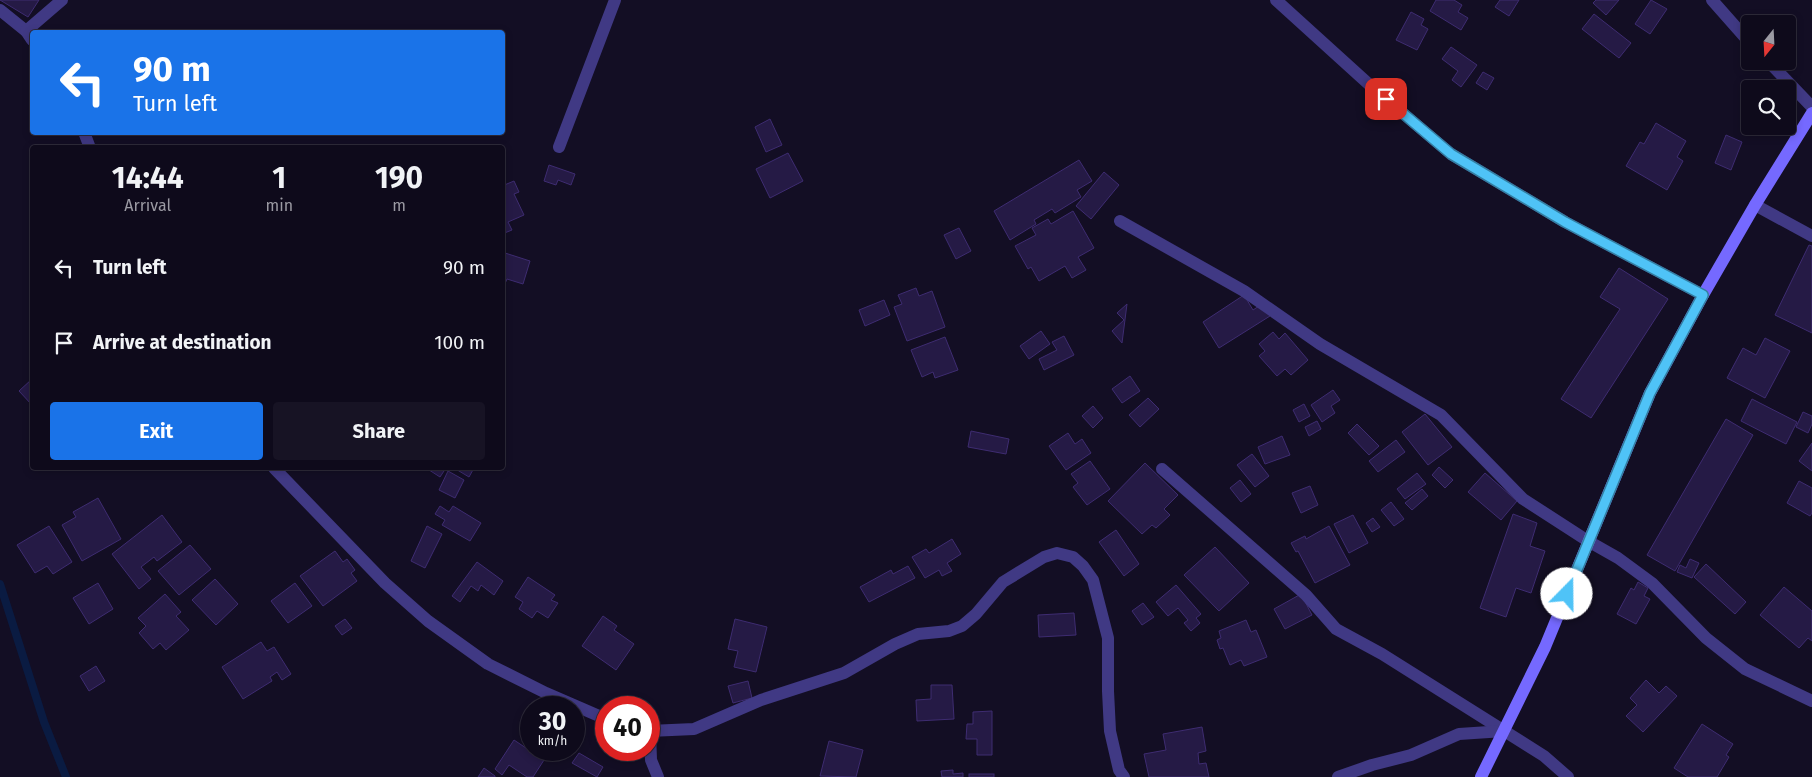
<!DOCTYPE html>
<html lang="en">
<head>
<meta charset="utf-8">
<style>
	:root { --surface:#0e0a1b; --page:#171324; --text:#f1f3f6; --muted:#9b9aa3; --line:#2e2b3a; --accent:#1a73e8 }
	body { margin:0; font-family:"Fira Sans",sans-serif; background:var(--page); color:var(--text); height:100vh; display:flex; flex-direction:column; font-size:19px; white-space:nowrap }
	* { box-sizing:border-box; margin:0 }
	p { font-size:16px; color:var(--muted) }
	.icon { flex:none; width:28px; height:28px; fill:none; stroke:currentColor; stroke-width:2; stroke-linecap:round; stroke-linejoin:round }
	.map { position:relative; flex:1; overflow:hidden }
	.sheet { position:absolute; left:30px; top:145px; width:475px; height:325px; display:flex; flex-direction:column; background:var(--surface); border-radius:5px; box-shadow:0 2px 8px #0003,0 0 0 1px var(--line) }
	.sheet>* { flex:none }
	.guide { position:absolute; left:30px; top:30px; width:475px; height:105px; border-radius:5px; box-shadow:0 2px 8px #0003,0 0 0 1px var(--line); background:#1a73e8; color:#fff; overflow:hidden }
	.needle { width:32px; rotate:198deg }
	.fabs { position:absolute; left:1741px; top:15px; display:grid; gap:10px }
	.fabs a { display:grid; place-items:center; width:55px; height:55px; border-radius:5px; background:var(--surface); box-shadow:0 2px 8px #0003,0 0 0 1px var(--line); font-size:25px }
	.speed { position:absolute; left:520px; top:696px; display:flex; gap:10px; font-size:25px; font-weight:700; text-align:center }
	.speed>* { display:grid; place-content:center; width:65px; height:65px; border-radius:50%; background:var(--surface); box-shadow:0 2px 8px #0003,0 0 0 1px var(--line); line-height:1 }
	.speed small { font-size:12px; font-weight:400 }
	.speed .limit { border:8px solid #d22; background:#fff; color:#111 }
	.pin { position:absolute; display:grid; place-items:center; width:42px; height:42px; color:#fff; margin:-21px; border-radius:10px; box-shadow:0 2px 8px #0006 }
	.me { position:absolute; width:55px; margin:-28px; rotate:22deg; stroke-linejoin:round; filter:drop-shadow(0 0 4px #0008) }
	.turn { display:flex; align-items:center; gap:18px; height:105px; padding:0 20px; font-size:22px }
	.turn .icon { width:65px; height:65px; stroke-width:2.5 }
	.turn b { display:block; font-size:35px; line-height:42px }
	.eta { display:flex; justify-content:space-evenly; align-items:center; height:85px; text-align:center }
	.eta b { font-size:30px; font-weight:700; line-height:35px }
	.primary-button { display:flex; gap:10px; margin-top:auto; padding:10px 20px }
	.primary-button a { flex:1; height:58px; border-radius:5px; background:var(--accent); color:#fff; font-size:20px; font-weight:700; line-height:58px; text-align:center }
	.primary-button a+a { background:var(--page); color:var(--text) }
	ul { padding:0; list-style:none }
	li { display:flex; align-items:center; gap:15px; height:75px; padding:0 20px }
	li div { flex:1 }
	li b { display:block; font-size:19px }
	li em { font-style:normal }
	.map>svg:first-child { display:block }
	.lines { fill:none; stroke-linecap:round; stroke-linejoin:round }
	.stream { stroke:#0a1b42; stroke-width:8 }
	.building { fill:#251a45; stroke:#3e2c71 }
	.street { stroke:#403984; stroke-width:12 }
	.secondary { stroke:#7569ff; stroke-width:12 }
	.route-casing { stroke:#337fa1; stroke-width:12 }
	.route { stroke:#4fc3f7; stroke-width:9 }
</style>
</head>
<body>
<div class="map">
<svg width="1812" height="777" viewBox="0 0 1812 777">
	<rect width="100%" height="100%" fill="#130e24"/>
	<g class="lines">
		<polyline class="stream" points="0,584 44,722 66,777"/>
	</g>
	<g class="building">
		<polygon points="0,0 39,0 28,17"/>
		<polygon points="1436,0 1454,0 1462,5 1458,12 1468,18 1461,30 1430,11"/>
		<polygon points="1500,0 1519,0 1509,16 1495,7"/>
		<polygon points="1596,0 1619,0 1606,15 1593,3"/>
		<polygon points="1651,0 1667,9 1650,34 1635,24"/>
		<polygon points="1411,12 1424,19 1421,25 1428,29 1417,50 1396,40"/>
		<polygon points="1594,14 1631,43 1619,58 1582,29"/>
		<polygon points="1451,47 1477,65 1461,87 1452,80 1458,71 1442,59"/>
		<polygon points="1483,72 1494,78 1487,90 1476,83"/>
		<polygon points="770,119 782,145 766,152 755,127"/>
		<polygon points="1656,123 1686,141 1677,157 1683,161 1667,190 1626,166 1640,142 1644,144"/>
		<polygon points="1726,135 1742,142 1731,170 1715,163"/>
		<polygon points="788,153 803,181 770,198 756,169"/>
		<polygon points="1079,160 1092,181 1077,190 1081,197 1055,213 1052,209 1034,220 1036,224 1010,240 994,211"/>
		<polygon points="549,165 575,174 571,185 558,180 556,185 544,181"/>
		<polygon points="1104,172 1119,185 1091,219 1076,206"/>
		<polygon points="514,181 519,192 514,194 524,215 508,222 512,230 502,234 502,186"/>
		<polygon points="1073,211 1094,248 1078,257 1086,270 1072,278 1065,266 1039,281 1031,267 1028,269 1015,246 1036,235 1032,228 1048,219 1051,224"/>
		<polygon points="959,228 971,251 956,259 944,235"/>
		<polygon points="1809,245 1812,246 1812,333 1775,315"/>
		<polygon points="502,252 530,261 523,284 507,279 504,286 502,286"/>
		<polygon points="1619,268 1668,299 1591,418 1561,399 1620,309 1600,297"/>
		<polygon points="916,288 919,296 932,291 945,327 907,341 894,307 902,304 898,295"/>
		<polygon points="1244,295 1253,310 1262,304 1270,316 1219,348 1203,322"/>
		<polygon points="884,300 890,315 865,326 859,310"/>
		<polygon points="1127,304 1122,343 1112,331 1124,320 1117,313"/>
		<polygon points="1041,331 1050,344 1029,359 1020,346"/>
		<polygon points="1273,332 1279,339 1285,333 1308,360 1291,375 1285,369 1277,376 1259,356 1265,351 1259,344"/>
		<polygon points="1064,336 1074,355 1044,370 1039,359 1057,350 1052,342"/>
		<polygon points="945,337 958,370 935,378 933,372 922,377 911,350"/>
		<polygon points="1765,338 1790,351 1765,398 1727,378 1743,348 1756,355"/>
		<polygon points="1130,376 1140,391 1122,403 1112,389"/>
		<polygon points="32,379 32,405 19,391"/>
		<polygon points="1333,390 1340,400 1331,406 1335,413 1322,422 1311,405"/>
		<polygon points="1148,398 1159,409 1140,427 1129,415"/>
		<polygon points="1752,399 1797,422 1786,444 1741,421"/>
		<polygon points="1304,404 1310,416 1299,422 1293,410"/>
		<polygon points="1093,406 1103,418 1093,428 1082,416"/>
		<polygon points="1803,412 1812,416 1812,424 1808,433 1796,427"/>
		<polygon points="1425,414 1452,447 1428,465 1402,432"/>
		<polygon points="1726,419 1753,435 1675,571 1647,555"/>
		<polygon points="1317,421 1321,429 1309,436 1305,427"/>
		<polygon points="1357,424 1379,446 1369,455 1348,433"/>
		<polygon points="971,431 1009,439 1006,454 968,447"/>
		<polygon points="1068,433 1075,444 1082,439 1091,453 1066,470 1049,446"/>
		<polygon points="1282,436 1290,455 1265,464 1258,447"/>
		<polygon points="1396,440 1405,452 1378,472 1369,461"/>
		<polygon points="1812,443 1812,471 1799,461"/>
		<polygon points="1252,454 1269,476 1255,487 1237,465"/>
		<polygon points="1090,461 1110,489 1087,505 1073,487 1078,483 1071,474"/>
		<polygon points="1145,463 1178,495 1164,509 1170,515 1156,528 1152,525 1142,534 1108,501"/>
		<polygon points="1439,467 1453,480 1445,488 1432,475"/>
		<polygon points="426,468 446,468 440,477"/>
		<polygon points="454,468 474,468 469,477"/>
		<polygon points="448,471 464,480 455,498 439,490"/>
		<polygon points="1417,473 1426,484 1405,499 1397,489"/>
		<polygon points="1485,473 1517,501 1501,520 1468,492"/>
		<polygon points="1240,480 1251,494 1241,502 1230,488"/>
		<polygon points="1799,481 1812,488 1812,513 1810,516 1787,503"/>
		<polygon points="1310,486 1318,505 1301,513 1292,493"/>
		<polygon points="1422,489 1428,496 1412,510 1405,503"/>
		<polygon points="98,498 121,539 82,561 62,525 76,517 73,512"/>
		<polygon points="1391,502 1404,519 1394,526 1381,510"/>
		<polygon points="440,506 449,512 453,506 481,523 470,541 442,525 445,520 435,514"/>
		<polygon points="1513,514 1537,523 1530,546 1545,551 1531,593 1516,588 1506,617 1480,608"/>
		<polygon points="162,515 182,542 157,561 154,557 141,567 151,579 139,589 112,554"/>
		<polygon points="1353,515 1368,543 1349,553 1334,524"/>
		<polygon points="1373,518 1380,527 1372,532 1366,523"/>
		<polygon points="49,526 72,562 53,574 47,566 35,573 17,545"/>
		<polygon points="427,526 442,534 425,568 411,561"/>
		<polygon points="1329,526 1350,565 1315,583 1298,551 1296,552 1291,543 1305,536 1306,539"/>
		<polygon points="1116,530 1139,564 1124,576 1099,542"/>
		<polygon points="952,539 961,554 947,563 952,571 942,576 939,570 925,578 912,557 926,549 929,553"/>
		<polygon points="190,545 211,569 179,595 158,571"/>
		<polygon points="1215,547 1249,583 1219,611 1184,575"/>
		<polygon points="335,551 343,562 347,559 355,570 351,573 357,581 323,606 300,576"/>
		<polygon points="1690,559 1699,563 1692,578 1677,572 1680,565 1686,568"/>
		<polygon points="477,562 503,581 494,595 481,585 478,591 471,586 460,602 452,596"/>
		<polygon points="1706,564 1746,602 1735,614 1694,577"/>
		<polygon points="908,566 915,578 869,602 860,587 891,570 893,574"/>
		<polygon points="528,577 555,595 551,600 558,603 548,618 537,611 532,618 519,609 523,602 515,597"/>
		<polygon points="215,579 238,604 216,625 192,600"/>
		<polygon points="1638,582 1648,588 1644,596 1650,599 1636,624 1617,614 1631,588 1634,590"/>
		<polygon points="98,583 113,609 89,624 73,598"/>
		<polygon points="295,583 312,606 288,623 271,601"/>
		<polygon points="1176,585 1201,614 1196,618 1200,623 1191,631 1184,623 1188,620 1178,608 1168,616 1156,602"/>
		<polygon points="1784,587 1812,611 1812,641 1808,638 1799,648 1760,615"/>
		<polygon points="165,594 181,612 176,616 189,630 166,650 160,643 153,649 139,633 146,626 138,618"/>
		<polygon points="1301,594 1312,615 1285,629 1274,609"/>
		<polygon points="1143,603 1154,617 1142,625 1132,611"/>
		<polygon points="1074,613 1076,635 1039,637 1038,615"/>
		<polygon points="603,616 617,626 614,630 634,644 616,670 582,646"/>
		<polygon points="345,619 352,628 342,635 335,626"/>
		<polygon points="735,619 767,627 756,672 734,667 738,651 728,649"/>
		<polygon points="1246,620 1251,632 1256,630 1267,657 1244,666 1241,660 1230,665 1223,648 1220,649 1217,640 1221,638 1219,631"/>
		<polygon points="261,642 267,651 274,647 291,674 282,680 277,672 270,677 272,681 243,699 222,667"/>
		<polygon points="96,666 105,681 89,691 80,676"/>
		<polygon points="1646,680 1659,693 1666,686 1677,696 1643,732 1626,716 1637,705 1630,698"/>
		<polygon points="748,681 752,698 733,703 728,686"/>
		<polygon points="931,685 952,685 954,719 917,721 916,700 931,699"/>
		<polygon points="992,711 992,755 977,755 977,739 966,739 967,724 973,724 973,712"/>
		<polygon points="574,714 582,719 574,733"/>
		<polygon points="1702,724 1733,744 1726,755 1729,757 1717,777 1688,777 1674,768"/>
		<polygon points="1202,727 1206,751 1198,753 1199,764 1206,763 1209,777 1149,777 1144,754 1166,750 1163,734"/>
		<polygon points="514,740 544,760 533,777 527,777 509,765 502,775 495,769"/>
		<polygon points="829,741 863,750 856,777 820,776"/>
		<polygon points="579,753 603,767 597,777 572,763"/>
		<polygon points="484,768 495,776 495,777 478,777"/>
		<polygon points="953,770 953,774 963,773 963,777 942,777 941,771"/>
		<rect x="969" y="774" width="25" height="3"/>
	</g>
	<g class="lines">
		<g class="street">
			<polyline points="1276,0 1373,88 1451,154 1565,222 1703,295"/>
			<polyline points="1712,0 1750,43"/>
			<polyline points="0,10 26,31 32,40"/>
			<polyline points="26,31 62,0"/>
			<polyline points="1768,61 1812,107"/>
			<polyline points="84,132 90,148"/>
			<polyline points="559,147 615,0"/>
			<polyline points="1755,205 1812,236"/>
			<polyline points="1120,221 1244,291 1320,344 1441,415 1523,499 1588,541 1618,558 1652,583 1706,638 1745,669 1812,701"/>
			<polyline points="274,468 385,583 428,621 488,664 546,693 606,719"/>
			<polyline points="1162,469 1306,595 1336,629 1382,654 1544,756 1568,777"/>
			<polyline points="649,731 694,729 761,700 844,673 895,644 918,634 949,631 962,626 976,614 1003,582 1044,557 1057,553 1073,557 1083,566 1093,580 1108,638 1108,691 1110,731 1119,770 1124,777"/>
			<polyline points="650,732 651,760 658,777"/>
			<polyline points="1338,777 1372,765 1411,755 1459,734 1504,731"/>
		</g>
		<polyline class="secondary" points="1481,777 1545,647 1650,393 1703,295 1755,205 1812,113"/>
	</g>
	<g class="lines">
		<g class="route-casing">
			<polyline id="route" points="1386,99 1451,154 1565,222 1703,295 1650,393 1567,594"/>
		</g>
		<use href="#route" class="route"/>
	</g>
</svg>
<div class="fabs">
<a><svg class="needle" viewBox="-14 -14 28 28"><path d="M0-13l5 13h-10z" fill="#e53935"/><path d="M0 13l5-13h-10z" fill="#9b9aa3"/></svg></a>
<a><svg class="icon" aria-label="search" viewBox="0 0 24 24"><circle cx="10" cy="10" r="6"/><path d="M15 15l6 6"/></svg></a>
</div>
<div class="speed"><div>30<small>km/h</small></div><div class="limit">40</div></div>
<div class="pin" style="left:1386px;top:99px;background:#d93025"><svg class="icon" aria-label="arrive" viewBox="0 0 24 24"><path d="M6 21V4h12l-3 4 3 4H6"/></svg></div>
<svg class="me" style="left:1567px;top:594px" viewBox="-20 -20 40 40"><circle r="19" fill="#fff"/><path d="M0-13L10 11 0 6-10 11z" fill="#4fc3f7"/></svg>
<div class="guide">
<div class="turn"><svg class="icon" aria-label="left" viewBox="0 0 24 24"><path d="M17 20v-9H6M10 6l-5 5 5 5"/></svg><div><b>90 m</b>Turn left</div></div>
</div>
<section class="sheet">
<div class="eta">
<div><b>14:44</b><p>Arrival</p></div>
<div><b>1</b><p>min</p></div>
<div><b>190</b><p>m</p></div>
</div>
<ul>
<li><svg class="icon" aria-label="left" viewBox="0 0 24 24"><path d="M17 20v-9H6M10 6l-5 5 5 5"/></svg><div><b>Turn left</b></div><em>90 m</em></li>
<li><svg class="icon" aria-label="arrive" viewBox="0 0 24 24"><path d="M6 21V4h12l-3 4 3 4H6"/></svg><div><b>Arrive at destination</b></div><em>100 m</em></li>
</ul>
<div class="primary-button"><a>Exit</a><a>Share</a></div>
</section>
</div>
</body>
</html>
